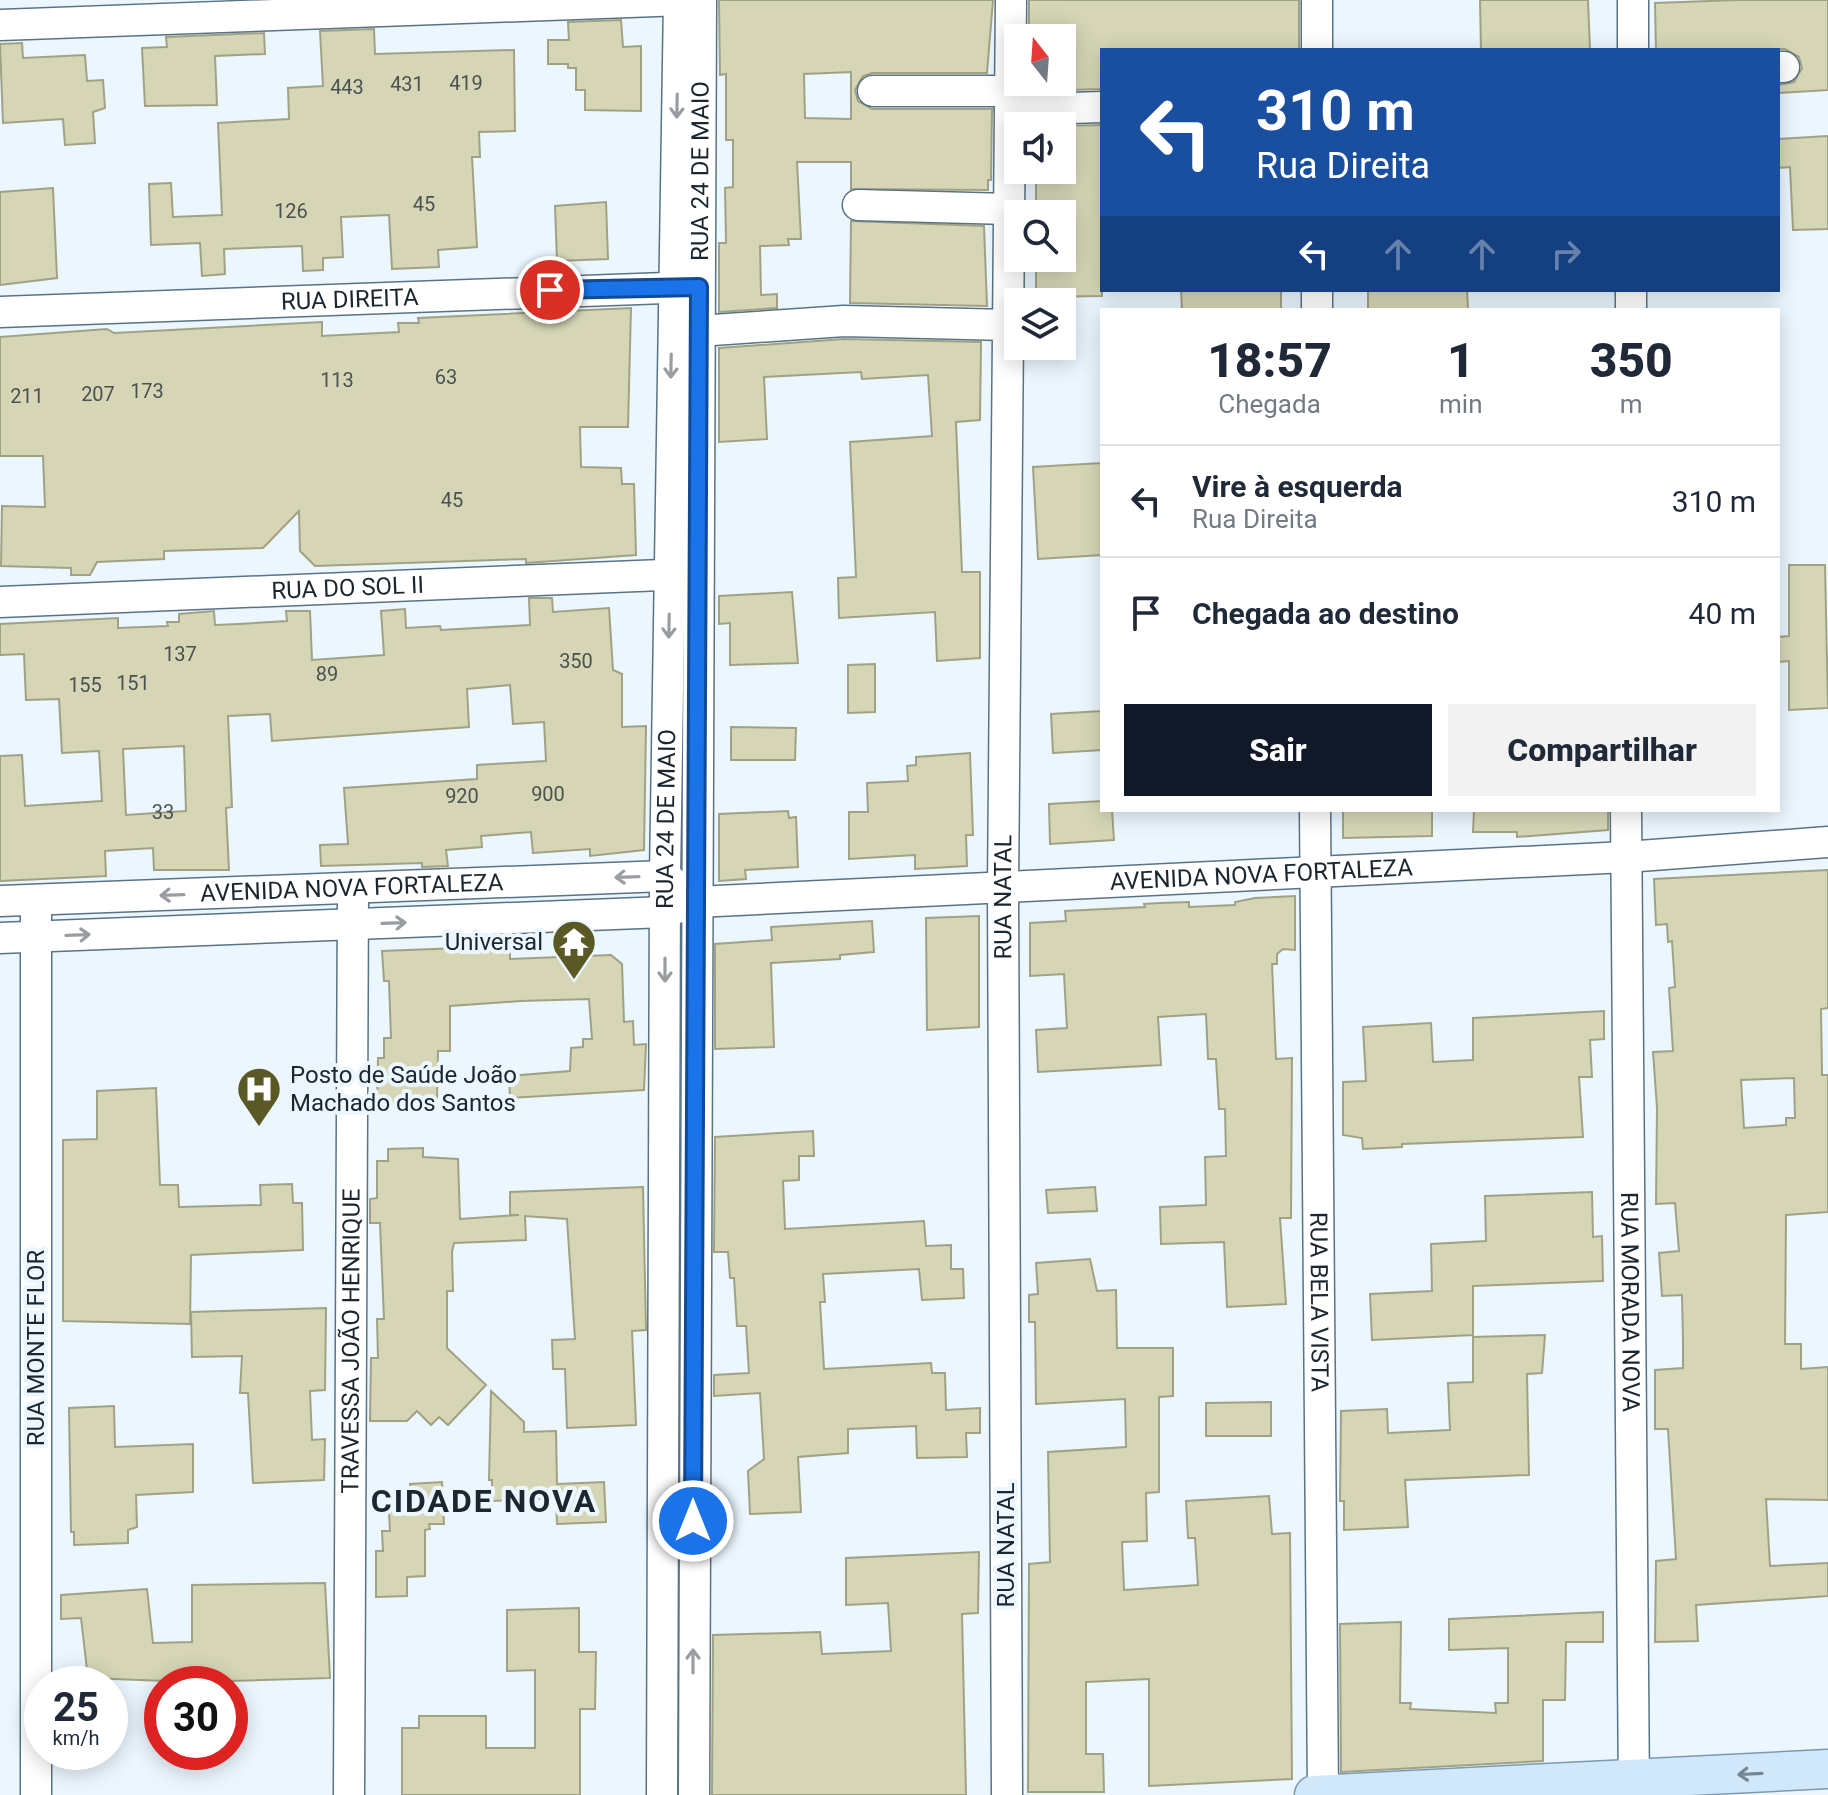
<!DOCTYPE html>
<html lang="pt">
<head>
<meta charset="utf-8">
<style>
	:root { --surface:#fff; --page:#f2f2f3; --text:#1f2937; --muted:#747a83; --line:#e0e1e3; --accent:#111827 }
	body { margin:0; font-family:Roboto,sans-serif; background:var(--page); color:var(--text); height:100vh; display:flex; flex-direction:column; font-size:30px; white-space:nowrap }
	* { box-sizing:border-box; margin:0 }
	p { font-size:26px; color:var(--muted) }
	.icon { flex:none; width:44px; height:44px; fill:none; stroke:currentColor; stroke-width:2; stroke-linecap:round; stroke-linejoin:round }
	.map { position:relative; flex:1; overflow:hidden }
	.side { position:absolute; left:1100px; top:308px; width:680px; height:504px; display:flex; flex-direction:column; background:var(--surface); border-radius:0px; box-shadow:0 4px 20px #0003 }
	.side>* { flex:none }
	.banner { position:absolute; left:1100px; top:48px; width:680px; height:244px; border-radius:0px; box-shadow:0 4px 20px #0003; background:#1a4fa0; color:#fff; overflow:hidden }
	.needle { width:52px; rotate:343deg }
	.fabs { position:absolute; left:1004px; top:24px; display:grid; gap:16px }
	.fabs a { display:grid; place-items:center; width:72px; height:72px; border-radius:0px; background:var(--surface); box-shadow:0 4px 20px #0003; font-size:40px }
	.speed { position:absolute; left:24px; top:1666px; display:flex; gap:16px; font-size:40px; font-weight:700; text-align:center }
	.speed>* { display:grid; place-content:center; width:104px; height:104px; border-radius:50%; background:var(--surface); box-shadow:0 4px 20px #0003; line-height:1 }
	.speed small { font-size:20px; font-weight:400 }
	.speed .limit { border:12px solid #d22; background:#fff; color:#111 }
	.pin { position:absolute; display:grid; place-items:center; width:68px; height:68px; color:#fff; margin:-34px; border:4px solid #fff; border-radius:50%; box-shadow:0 2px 8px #0007 }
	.me { position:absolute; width:88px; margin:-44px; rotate:0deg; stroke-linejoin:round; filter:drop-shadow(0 0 6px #0008) }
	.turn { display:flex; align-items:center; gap:28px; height:168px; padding:0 24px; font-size:36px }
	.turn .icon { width:104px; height:104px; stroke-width:2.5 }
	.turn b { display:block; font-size:56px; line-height:68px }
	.lanes { display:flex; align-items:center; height:76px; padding:0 24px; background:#0003; justify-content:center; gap:40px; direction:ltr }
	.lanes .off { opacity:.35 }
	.eta { display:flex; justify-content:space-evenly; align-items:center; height:136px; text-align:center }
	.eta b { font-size:48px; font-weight:800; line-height:56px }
	.cta { display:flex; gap:16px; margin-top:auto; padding:16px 24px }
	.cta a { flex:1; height:92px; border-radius:0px; background:var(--accent); color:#fff; font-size:32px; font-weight:800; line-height:92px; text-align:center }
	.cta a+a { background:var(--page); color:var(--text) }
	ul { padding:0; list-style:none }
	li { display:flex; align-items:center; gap:24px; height:112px; padding:0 24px; border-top:2px solid var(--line) }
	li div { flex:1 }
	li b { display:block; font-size:30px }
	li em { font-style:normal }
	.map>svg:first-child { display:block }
	.building { fill:#d6d6b7; stroke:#a1a184; stroke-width:2; fill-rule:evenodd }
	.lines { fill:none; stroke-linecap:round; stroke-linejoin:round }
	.minor-casing { stroke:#5a7384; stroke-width:33 }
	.major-casing { stroke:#7c9aaf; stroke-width:41 }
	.minor { stroke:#fff; stroke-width:30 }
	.major { stroke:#d0e8f9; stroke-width:38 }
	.oneway { stroke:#999da1 }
	.oneway2 { stroke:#768794 }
	.route-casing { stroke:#114b97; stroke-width:20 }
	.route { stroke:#1a73e8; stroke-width:14 }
	.labels { text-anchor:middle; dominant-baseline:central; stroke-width:8; stroke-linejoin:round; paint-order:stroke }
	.number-label { font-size:20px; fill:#4a5250 }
	.street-label { font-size:24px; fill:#1c262e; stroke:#ebf6fe }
	.poi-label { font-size:24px; fill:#1c262e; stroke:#ebf6fe; text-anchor:end }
	.district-label { font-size:32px; font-weight:bold; letter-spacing:2px; fill:#1c262e; stroke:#ebf6fe }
</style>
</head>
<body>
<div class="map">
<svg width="1828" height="1795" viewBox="0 0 1828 1795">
	<rect width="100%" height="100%" fill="#ebf6fe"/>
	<g class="building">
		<path d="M719 0H993L987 73H872L863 76 855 90 858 101 872 109H992L991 180H988V190L851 189V162H797L801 239H788L789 245 760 246 761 295 777 294V308L719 312V243H726L725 188 733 187V140H726V74L720 75ZM851 72V119L805 118 804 74Z"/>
		<polygon points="1029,0 1299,0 1299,50 1102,50 1102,89 1029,91 1029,84 1034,82 1062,82 1062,38 1029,35"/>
		<polygon points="1480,0 1588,0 1590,50 1481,50"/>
		<polygon points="1737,0 1828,0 1828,90 1778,93 1778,85 1794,82 1802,68 1799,57 1785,49 1656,50 1655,3"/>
		<polygon points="621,20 623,47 641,46 641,111 585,110 585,90 576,90 576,68 568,68 568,64 548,64 548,40 569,40 568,22"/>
		<polygon points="374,29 375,54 514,50 515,131 479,132 480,157 472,157 477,247 438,250 439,267 392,269 389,215 341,217 343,257 323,258 323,270 303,271 302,246 224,249 225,274 202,276 200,243 151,245 149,184 171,183 173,217 222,215 218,123 289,119 288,88 323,86 320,31"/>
		<polygon points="264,33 265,54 215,56 217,105 145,106 142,48 167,47 166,37"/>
		<polygon points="22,43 23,58 85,55 87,81 103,80 105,108 93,112 95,143 65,145 63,119 3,123 0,44"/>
		<polygon points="1102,125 1102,296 1036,297 1036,258 1062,258 1062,214 1036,214 1036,170 1062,170 1062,126"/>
		<polygon points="1828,136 1828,229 1793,230 1790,167 1778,168 1778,139"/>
		<polygon points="53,188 57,278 0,285 0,192"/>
		<polygon points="606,202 608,259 557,261 555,206"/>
		<polygon points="851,221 984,226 987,306 850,303"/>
		<polygon points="1181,290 1281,290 1281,310 1182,310"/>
		<polygon points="1368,290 1467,290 1468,310 1368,310"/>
		<polygon points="631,308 628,427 580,427 581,467 621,468 622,484 634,484 636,555 526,563 526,559 315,566 300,551 299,511 263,548 164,551 164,559 97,562 90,575 71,575 71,568 1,566 2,506 45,507 43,456 0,456 0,337 107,329 114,333 322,322 322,336 399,332 398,323 419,323 418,318"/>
		<polygon points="844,339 981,342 980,420 956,422 962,572 980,572 980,658 937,661 935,612 839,618 838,578 856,577 850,442 932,436 928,375 862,379 861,372 764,377 767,439 719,442 719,348"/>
		<polygon points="1102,463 1102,555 1038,559 1033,467"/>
		<polygon points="1789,565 1825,565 1828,708 1789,710 1789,661 1778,662 1778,637 1789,636"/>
		<polygon points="792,592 798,663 730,665 730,623 719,624 719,596"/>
		<path d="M529 598H552L553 612 609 608 613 670 622 674V727L646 726 644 850 590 856V849L533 853 531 832 481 836 482 847 446 850 448 866 422 867V863L321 866 320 845 348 844 344 788 477 779V765L546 761 544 722 513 724 510 685 467 689 469 727 272 741 270 714 228 716 232 807 226 808 229 870H154L153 848 105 851 106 876 0 881V756L22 755 25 806 102 801 99 751 62 753 59 699 26 700 24 654 0 655V624L118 618V628L168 626 167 622H179V614L214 611 215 625 239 624 287 621 286 611H310L312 660 384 655 381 611 405 609 406 628 440 626 441 630 530 625ZM184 746 186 811 126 815 123 749Z"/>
		<polygon points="875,664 875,712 848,713 848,665"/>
		<polygon points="1102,711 1102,750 1053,753 1051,714"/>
		<polygon points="731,727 796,728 795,760 731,760"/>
		<polygon points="970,753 973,835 966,835 967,866 915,869 915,855 849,859 849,812 868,812 867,783 908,781 907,766 916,765 916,757"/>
		<polygon points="1102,801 1102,810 1112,810 1114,840 1050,844 1049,804"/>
		<polygon points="1343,810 1432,810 1432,836 1343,838"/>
		<polygon points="1474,810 1608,810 1608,830 1517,837 1517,832 1473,832"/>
		<polygon points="788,811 789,818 796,817 798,867 745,870 746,879 719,881 719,814"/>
		<path d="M1828 870V1008L1821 1009 1822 1075H1828V1212L1786 1215 1785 1344H1801V1369L1828 1367V1500L1766 1499 1770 1566 1828 1563V1596L1696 1605 1698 1641 1655 1642 1656 1561 1676 1559 1668 1429H1655V1370L1683 1368V1342L1682 1295 1662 1296 1659 1253 1679 1251 1675 1203 1656 1204 1657 1108 1653 1052 1673 1051 1669 988 1675 987 1672 941 1668 942 1667 924 1656 925 1654 879ZM1794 1078 1795 1118H1786V1125L1744 1128 1741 1080Z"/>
		<polygon points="1295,896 1295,950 1283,949 1277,954 1277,964 1272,964 1276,1059 1292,1058 1291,1218 1280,1218 1286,1304 1227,1307 1224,1242 1161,1244 1160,1207 1206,1205 1205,1157 1226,1156 1225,1109 1219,1109 1216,1059 1208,1059 1206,1014 1158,1017 1161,1065 1038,1072 1036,1030 1067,1028 1064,974 1030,976 1030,923 1066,921 1065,911 1145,907 1144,904 1160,903 1189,902 1189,907 1235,905 1235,902 1255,898"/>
		<polygon points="979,916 979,1027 927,1030 926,918"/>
		<polygon points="872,921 874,952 840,955 840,959 771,963 774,1047 715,1049 715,944 772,940 771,927"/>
		<polygon points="510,946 510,959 611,955 622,964 624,1022 633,1021 634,1045 646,1044 644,1090 510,1098 509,1076 570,1071 571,1048 583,1047 583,1039 592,1039 589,999 521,1001 450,1006 450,1051 438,1051 437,1101 377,1103 378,1058 384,1058 384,1038 391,1038 389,981 384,981 382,951"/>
		<polygon points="1604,1011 1604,1039 1590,1040 1592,1077 1579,1077 1583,1137 1402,1144 1402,1147 1363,1149 1362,1138 1343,1135 1343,1082 1366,1081 1363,1027 1431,1023 1433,1062 1473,1060 1473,1018"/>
		<polygon points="156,1088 160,1185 178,1185 179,1207 261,1205 260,1185 292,1184 293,1203 302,1203 303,1250 191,1255 190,1324 63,1321 63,1140 97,1139 97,1091"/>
		<polygon points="813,1131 814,1156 799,1156 799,1180 783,1181 785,1229 924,1221 926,1246 951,1245 951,1269 963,1269 964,1298 922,1300 919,1269 823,1274 825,1302 820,1302 824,1369 931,1363 932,1373 945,1373 946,1410 980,1408 980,1433 966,1433 967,1457 917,1458 916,1426 848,1429 848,1453 798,1457 801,1512 750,1514 748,1471 764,1459 760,1393 714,1396 714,1375 749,1373 746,1326 737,1326 734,1278 730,1278 728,1252 714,1252 715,1137"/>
		<polygon points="423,1148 423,1157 458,1159 460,1219 519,1215 510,1215 510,1192 643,1187 646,1330 632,1331 636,1425 567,1428 565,1369 553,1369 552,1340 575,1339 567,1219 525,1216 526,1240 454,1243 452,1252 453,1291 447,1291 447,1348 486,1385 448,1425 439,1417 431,1425 417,1411 407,1421 370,1421 371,1358 378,1358 377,1319 384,1319 380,1223 370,1223 370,1199 377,1198 377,1161 388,1161 388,1149"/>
		<polygon points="1095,1187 1097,1211 1048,1213 1046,1190"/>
		<polygon points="1592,1192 1593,1237 1602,1236 1603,1281 1473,1286 1473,1335 1372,1340 1370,1294 1432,1291 1431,1244 1486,1241 1485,1196"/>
		<polygon points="1090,1259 1097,1291 1116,1290 1117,1348 1173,1348 1173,1396 1159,1397 1159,1492 1146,1493 1147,1541 1122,1542 1124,1590 1198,1585 1195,1538 1188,1538 1186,1501 1269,1496 1272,1534 1290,1533 1292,1779 1149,1786 1149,1679 1086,1682 1086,1754 1103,1754 1104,1792 1028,1792 1029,1564 1050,1562 1048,1452 1126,1447 1125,1399 1036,1404 1035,1322 1029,1322 1029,1295 1038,1294 1036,1263"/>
		<polygon points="326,1308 325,1390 310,1391 312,1440 325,1439 324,1480 253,1483 248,1393 240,1393 242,1356 192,1357 191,1312"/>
		<polygon points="1545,1335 1542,1373 1527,1374 1529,1475 1405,1480 1408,1527 1344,1530 1344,1501 1340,1501 1341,1411 1387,1409 1388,1433 1450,1430 1448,1383 1473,1382 1473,1337"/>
		<polygon points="491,1391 524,1422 524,1432 556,1431 557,1484 604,1482 606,1522 557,1524 556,1498 492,1501 492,1480 489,1480"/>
		<polygon points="1271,1402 1271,1436 1206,1436 1206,1403"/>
		<polygon points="114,1406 115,1447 193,1444 193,1492 136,1495 137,1527 128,1530 128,1543 74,1545 74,1532 71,1532 69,1408"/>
		<polygon points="442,1482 444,1524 429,1524 430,1529 425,1530 425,1576 407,1577 407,1596 376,1597 376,1551 383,1551 382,1531 390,1531 388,1496 411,1495 410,1484"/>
		<polygon points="979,1552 978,1613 962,1614 966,1795 712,1795 713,1635 820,1632 822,1654 891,1651 888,1603 846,1605 846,1558"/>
		<polygon points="325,1583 330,1678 192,1682 88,1678 81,1618 61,1619 61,1595 147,1589 153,1643 192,1642 192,1585"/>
		<polygon points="579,1608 579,1652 596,1652 595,1709 580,1709 580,1795 402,1795 402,1728 419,1728 419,1716 486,1716 486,1748 535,1748 535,1670 507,1671 507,1610"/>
		<polygon points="1603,1612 1603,1642 1566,1642 1565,1700 1543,1700 1543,1761 1341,1772 1340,1624 1401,1622 1400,1703 1411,1703 1410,1709 1496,1713 1495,1703 1508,1703 1508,1648 1449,1650 1449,1619"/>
	</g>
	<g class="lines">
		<g class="minor-casing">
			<g id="minor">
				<polyline points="0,25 683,0"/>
				<polyline points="1317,50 1317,0"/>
				<polyline points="1633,50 1633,0"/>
				<polyline points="1778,67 1784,67"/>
				<polyline points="873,91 1010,91"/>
				<polyline points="1010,110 1102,107"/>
				<polyline points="858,205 1009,209"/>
				<polyline points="1317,310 1317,290"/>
				<polyline points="1631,310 1631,290"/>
				<path id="s1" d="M0 312 693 287"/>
				<polyline points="698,331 844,321 1008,325"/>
				<path id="s2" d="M0 602 687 574"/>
				<path id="s3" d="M1315 810 1323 1794"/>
				<path id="s4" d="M1626 810 1634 1795"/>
				<path id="s5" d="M0 901 665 876 679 888"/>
				<path id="s6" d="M0 938 665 912 696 902 1626 857 1828 842"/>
				<polyline points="36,1795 36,900"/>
				<path id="s7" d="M349 1795 353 888"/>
				<path id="s8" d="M662 1795 665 876 679 0"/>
				<path id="s9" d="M694 1795 701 0"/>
				<path id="s10" d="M1007 1795 1003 888 1011 0"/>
			</g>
		</g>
		<g class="major-casing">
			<polyline id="major" points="1314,1795 1828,1769"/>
		</g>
		<use href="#minor" class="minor"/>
		<use href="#major" class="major"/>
	</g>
	<defs><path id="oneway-shaft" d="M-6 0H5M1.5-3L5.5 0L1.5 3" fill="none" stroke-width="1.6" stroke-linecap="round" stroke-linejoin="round" transform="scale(2)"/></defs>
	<g class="oneway">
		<use href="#oneway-shaft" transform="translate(677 106) rotate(91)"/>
		<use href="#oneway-shaft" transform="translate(671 366) rotate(91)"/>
		<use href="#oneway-shaft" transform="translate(669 626) rotate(91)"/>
		<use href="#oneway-shaft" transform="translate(627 877) rotate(178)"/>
		<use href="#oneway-shaft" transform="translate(172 895) rotate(178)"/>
		<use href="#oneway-shaft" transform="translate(394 923) rotate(-2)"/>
		<use href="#oneway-shaft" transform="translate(78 935) rotate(-2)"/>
		<use href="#oneway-shaft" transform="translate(665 970) rotate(90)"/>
		<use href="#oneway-shaft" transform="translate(693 1661) rotate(-90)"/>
	</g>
	<use class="oneway2" href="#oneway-shaft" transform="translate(1750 1774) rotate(177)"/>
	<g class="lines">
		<g class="route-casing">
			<polyline id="route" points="550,290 699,287 693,1521"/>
		</g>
		<use href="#route" class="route"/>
	</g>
	<defs>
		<g id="temple-pin" transform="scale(2.3)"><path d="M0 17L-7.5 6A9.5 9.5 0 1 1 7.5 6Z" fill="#5a5825" stroke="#ebf6fe"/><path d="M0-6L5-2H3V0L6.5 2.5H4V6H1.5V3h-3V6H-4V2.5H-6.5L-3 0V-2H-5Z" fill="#fff"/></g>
		<g id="hospital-pin" transform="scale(2.3)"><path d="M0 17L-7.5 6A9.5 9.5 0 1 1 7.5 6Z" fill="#5a5825" stroke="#ebf6fe"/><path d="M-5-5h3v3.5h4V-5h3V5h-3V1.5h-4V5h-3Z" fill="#fff"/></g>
	</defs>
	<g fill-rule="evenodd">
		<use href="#temple-pin" x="574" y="942"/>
		<use href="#hospital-pin" x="259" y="1089"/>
	</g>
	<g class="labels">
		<g class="number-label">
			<text x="466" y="83">419</text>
			<text x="407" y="84">431</text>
			<text x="347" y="87">443</text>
			<text x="424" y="204">45</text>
			<text x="291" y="211">126</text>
			<text x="446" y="377">63</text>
			<text x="337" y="380">113</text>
			<text x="147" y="391">173</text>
			<text x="98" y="394">207</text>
			<text x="27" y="396">211</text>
			<text x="452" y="500">45</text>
			<text x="180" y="654">137</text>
			<text x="576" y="661">350</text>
			<text x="327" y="674">89</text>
			<text x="133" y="683">151</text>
			<text x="85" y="685">155</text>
			<text x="548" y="794">900</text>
			<text x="462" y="796">920</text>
			<text x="163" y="812">33</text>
		</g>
		<g class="street-label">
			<text stroke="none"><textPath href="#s9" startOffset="1624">RUA 24 DE MAIO</textPath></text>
			<text stroke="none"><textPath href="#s1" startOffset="350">RUA DIREITA</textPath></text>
			<text stroke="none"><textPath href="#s2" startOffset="348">RUA DO SOL II</textPath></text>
			<text stroke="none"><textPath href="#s8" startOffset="976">RUA 24 DE MAIO</textPath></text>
			<text stroke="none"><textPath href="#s6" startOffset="1264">AVENIDA NOVA FORTALEZA</textPath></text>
			<text stroke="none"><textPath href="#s5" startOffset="352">AVENIDA NOVA FORTALEZA</textPath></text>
			<text stroke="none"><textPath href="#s10" startOffset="898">RUA NATAL</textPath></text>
			<text stroke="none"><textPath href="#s3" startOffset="492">RUA BELA VISTA</textPath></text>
			<text stroke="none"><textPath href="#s4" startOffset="492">RUA MORADA NOVA</textPath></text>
			<text stroke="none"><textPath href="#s7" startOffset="454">TRAVESSA JOÃO HENRIQUE</textPath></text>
			<text transform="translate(36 1348) rotate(-90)">RUA MONTE FLOR</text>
			<text transform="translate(1006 1545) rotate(-90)">RUA NATAL</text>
		</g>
		<g class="poi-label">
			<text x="543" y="942">Universal</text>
			<text x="290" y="1075" text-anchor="start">Posto de Saúde João<tspan x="290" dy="28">Machado dos Santos</tspan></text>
		</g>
		<g class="district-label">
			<text x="484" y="1501">CIDADE NOVA</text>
		</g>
	</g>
</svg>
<div class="fabs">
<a><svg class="needle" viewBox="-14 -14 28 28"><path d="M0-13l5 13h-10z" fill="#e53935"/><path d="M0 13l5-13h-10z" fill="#747a83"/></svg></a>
<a><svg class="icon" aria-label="sound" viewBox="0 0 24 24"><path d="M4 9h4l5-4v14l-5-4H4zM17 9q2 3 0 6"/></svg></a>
<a><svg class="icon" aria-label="search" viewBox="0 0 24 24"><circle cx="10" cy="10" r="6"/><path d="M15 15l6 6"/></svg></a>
<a><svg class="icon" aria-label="layers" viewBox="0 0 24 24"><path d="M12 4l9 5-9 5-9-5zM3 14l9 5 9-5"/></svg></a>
</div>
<div class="speed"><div>25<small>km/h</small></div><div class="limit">30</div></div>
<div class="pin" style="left:550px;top:290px;background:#d93025"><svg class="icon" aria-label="arrive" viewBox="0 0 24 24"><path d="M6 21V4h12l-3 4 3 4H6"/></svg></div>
<svg class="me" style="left:693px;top:1521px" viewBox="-20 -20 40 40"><circle r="17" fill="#1a73e8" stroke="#fff" stroke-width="3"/><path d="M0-11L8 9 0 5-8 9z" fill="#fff"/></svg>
<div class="banner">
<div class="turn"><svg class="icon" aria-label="left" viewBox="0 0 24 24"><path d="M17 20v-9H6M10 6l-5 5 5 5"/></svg><div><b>310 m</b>Rua Direita</div></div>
<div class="lanes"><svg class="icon" aria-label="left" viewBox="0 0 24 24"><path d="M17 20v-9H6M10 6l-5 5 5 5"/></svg><svg class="icon off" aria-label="ahead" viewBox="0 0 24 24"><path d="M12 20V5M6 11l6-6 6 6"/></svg><svg class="icon off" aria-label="ahead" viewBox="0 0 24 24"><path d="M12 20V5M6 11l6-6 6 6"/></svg><svg class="icon off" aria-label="right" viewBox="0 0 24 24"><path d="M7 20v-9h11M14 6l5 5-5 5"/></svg></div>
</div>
<section class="side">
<div class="eta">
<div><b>18:57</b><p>Chegada</p></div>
<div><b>1</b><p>min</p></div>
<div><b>350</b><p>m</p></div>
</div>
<ul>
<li><svg class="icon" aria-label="left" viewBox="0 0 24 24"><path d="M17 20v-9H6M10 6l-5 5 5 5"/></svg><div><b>Vire à esquerda</b><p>Rua Direita</p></div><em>310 m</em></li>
<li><svg class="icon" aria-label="arrive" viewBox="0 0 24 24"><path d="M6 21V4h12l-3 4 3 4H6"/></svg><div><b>Chegada ao destino</b></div><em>40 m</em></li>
</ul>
<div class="cta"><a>Sair</a><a>Compartilhar</a></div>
</section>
</div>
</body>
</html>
